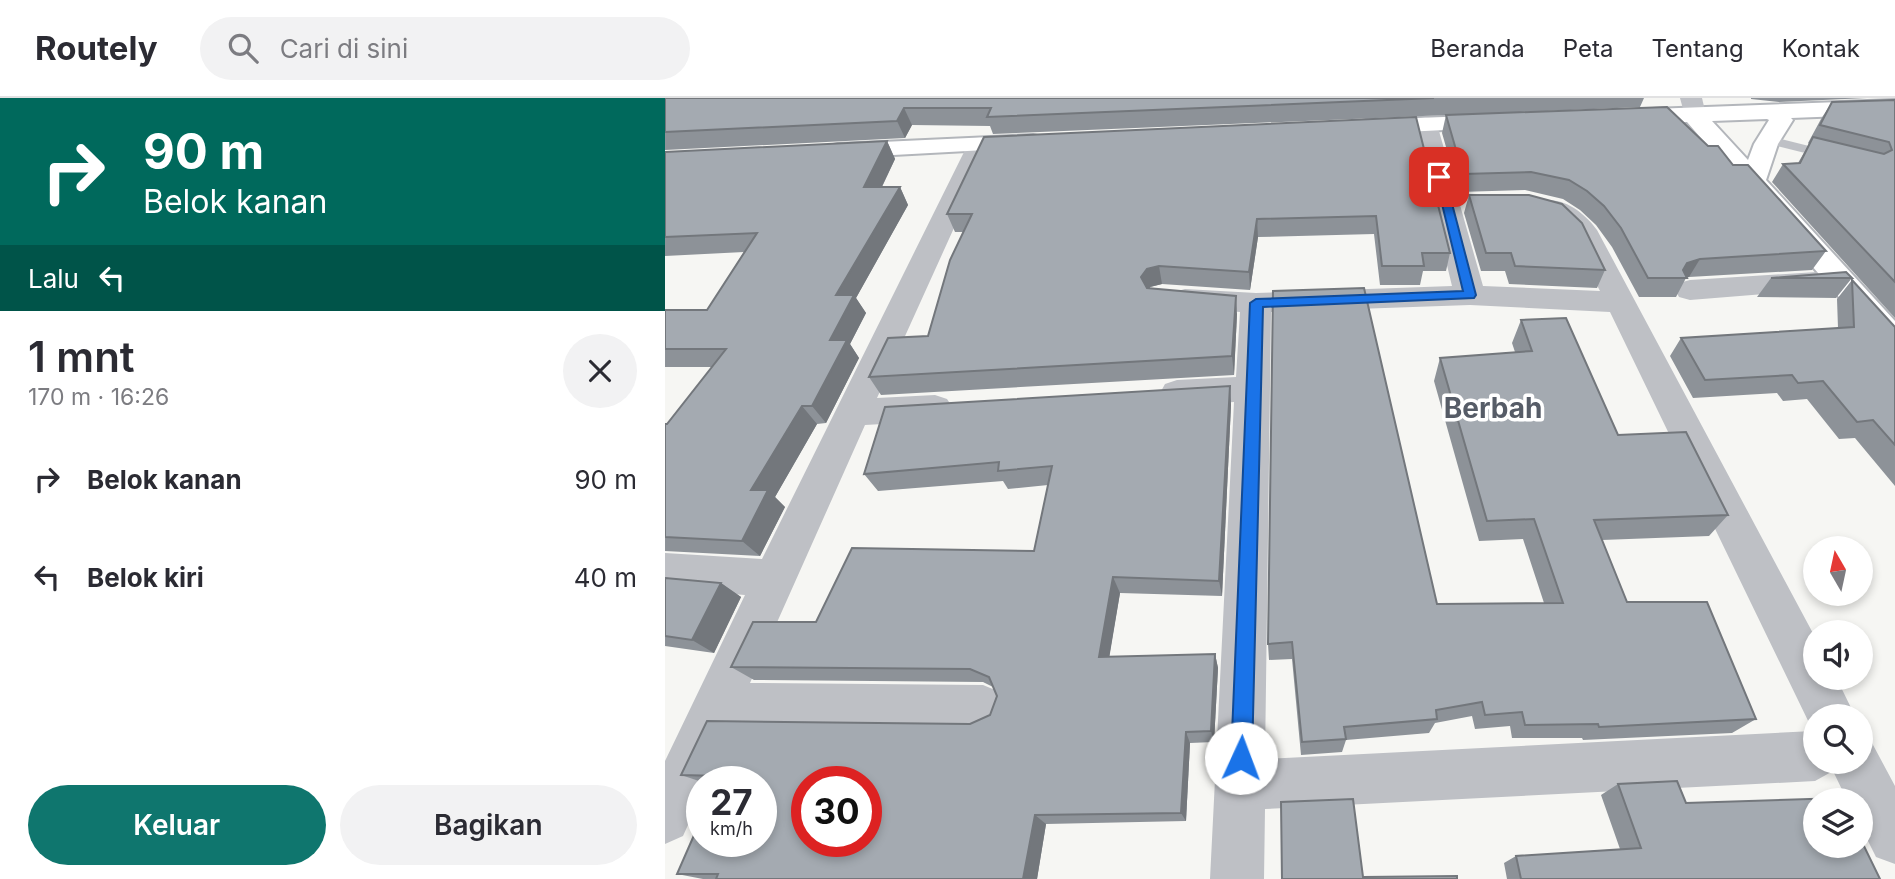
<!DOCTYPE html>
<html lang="id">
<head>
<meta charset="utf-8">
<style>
	:root { --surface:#fff; --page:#f2f2f3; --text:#2b2b33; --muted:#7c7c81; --line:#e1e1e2; --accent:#0f766e }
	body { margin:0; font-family:Inter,sans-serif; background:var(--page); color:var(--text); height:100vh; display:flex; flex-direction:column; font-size:26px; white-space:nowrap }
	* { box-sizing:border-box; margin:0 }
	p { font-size:23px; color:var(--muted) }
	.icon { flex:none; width:38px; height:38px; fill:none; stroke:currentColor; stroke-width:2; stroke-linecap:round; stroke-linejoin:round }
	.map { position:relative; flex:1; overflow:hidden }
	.sheet { display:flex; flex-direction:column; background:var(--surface); width:665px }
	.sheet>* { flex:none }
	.banner { background:#00695c; color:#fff; overflow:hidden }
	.needle { width:46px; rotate:351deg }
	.buttons { position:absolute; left:1138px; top:438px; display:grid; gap:14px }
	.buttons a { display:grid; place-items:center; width:70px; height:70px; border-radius:50%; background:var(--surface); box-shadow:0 4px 10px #0003; font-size:35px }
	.speed { position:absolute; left:21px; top:668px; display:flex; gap:14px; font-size:35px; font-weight:700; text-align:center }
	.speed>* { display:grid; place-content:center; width:91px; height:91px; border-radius:50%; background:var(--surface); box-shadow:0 4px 10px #0003; line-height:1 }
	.speed small { font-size:18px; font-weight:400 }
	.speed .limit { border:10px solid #d22; background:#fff; color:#111 }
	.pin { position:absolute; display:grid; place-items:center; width:60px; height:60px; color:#fff; margin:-30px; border-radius:14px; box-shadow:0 4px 10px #0006 }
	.me { position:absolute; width:77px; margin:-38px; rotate:2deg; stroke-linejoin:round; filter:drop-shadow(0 0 5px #0008) }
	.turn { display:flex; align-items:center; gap:24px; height:147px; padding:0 28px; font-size:32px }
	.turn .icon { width:91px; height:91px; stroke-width:2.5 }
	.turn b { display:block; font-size:49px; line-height:60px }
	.then { display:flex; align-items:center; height:66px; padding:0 28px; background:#0003; gap:14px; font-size:26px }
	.round { display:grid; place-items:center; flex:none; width:74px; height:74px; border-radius:37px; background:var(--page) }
	.head { display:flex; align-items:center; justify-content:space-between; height:119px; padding:0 28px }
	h1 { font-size:42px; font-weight:600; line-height:52px }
	.cta { display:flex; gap:14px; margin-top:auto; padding:14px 28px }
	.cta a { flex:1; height:80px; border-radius:42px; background:var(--accent); color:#fff; font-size:28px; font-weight:600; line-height:80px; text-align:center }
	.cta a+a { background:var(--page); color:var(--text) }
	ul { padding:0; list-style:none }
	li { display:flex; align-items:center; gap:21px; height:98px; padding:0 28px }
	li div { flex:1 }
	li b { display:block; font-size:26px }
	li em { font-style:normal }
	header { display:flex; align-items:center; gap:42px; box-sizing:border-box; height:98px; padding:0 35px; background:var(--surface); border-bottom:2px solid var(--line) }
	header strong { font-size:33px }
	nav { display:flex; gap:38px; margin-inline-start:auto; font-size:24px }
	.search { width:490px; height:63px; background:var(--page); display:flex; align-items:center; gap:18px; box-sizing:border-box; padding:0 24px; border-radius:38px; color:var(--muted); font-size:26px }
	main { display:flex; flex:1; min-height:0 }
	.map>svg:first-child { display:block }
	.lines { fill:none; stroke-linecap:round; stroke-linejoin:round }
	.secondary-casing { stroke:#b3b6bb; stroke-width:4 }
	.lane { fill:#bec0c5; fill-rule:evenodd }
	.street { fill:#bec0c5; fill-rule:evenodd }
	.secondary { fill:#fff; fill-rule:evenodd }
	.wall { fill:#8d9298 }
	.shaded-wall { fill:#73777c }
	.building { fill:#a4aab1; stroke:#73777c; stroke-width:2; fill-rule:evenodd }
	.route { fill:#1a73e8; stroke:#114b97; stroke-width:2 }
	.labels { text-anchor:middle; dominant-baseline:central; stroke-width:7; stroke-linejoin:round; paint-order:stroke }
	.district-label { font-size:28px; font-weight:bold; fill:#565c67; stroke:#fff }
</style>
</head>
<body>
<header>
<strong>Routely</strong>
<div class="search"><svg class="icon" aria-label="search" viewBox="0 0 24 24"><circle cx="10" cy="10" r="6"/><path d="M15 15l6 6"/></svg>Cari di sini</div>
<nav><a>Beranda</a><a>Peta</a><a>Tentang</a><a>Kontak</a></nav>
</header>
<main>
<section class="sheet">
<div class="banner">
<div class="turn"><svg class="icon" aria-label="right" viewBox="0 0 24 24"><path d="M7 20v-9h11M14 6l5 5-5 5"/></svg><div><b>90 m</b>Belok kanan</div></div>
<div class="then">Lalu<svg class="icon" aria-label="left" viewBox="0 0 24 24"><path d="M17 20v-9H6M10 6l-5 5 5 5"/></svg></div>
</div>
<div class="head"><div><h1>1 mnt</h1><p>170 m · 16:26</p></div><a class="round"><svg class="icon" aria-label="close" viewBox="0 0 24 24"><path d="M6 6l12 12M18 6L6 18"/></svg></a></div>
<ul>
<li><svg class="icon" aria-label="right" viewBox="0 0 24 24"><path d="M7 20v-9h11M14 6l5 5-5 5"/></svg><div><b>Belok kanan</b></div><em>90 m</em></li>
<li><svg class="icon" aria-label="left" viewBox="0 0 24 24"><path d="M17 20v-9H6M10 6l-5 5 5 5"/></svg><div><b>Belok kiri</b></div><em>40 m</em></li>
</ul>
<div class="cta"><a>Keluar</a><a>Bagikan</a></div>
</section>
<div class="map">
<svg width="1230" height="781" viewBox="0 0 1230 781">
	<rect width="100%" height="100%" fill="#f6f6f3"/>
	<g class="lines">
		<g class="secondary-casing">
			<g id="secondary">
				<path d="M1230 2V16L1126 20 1128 22 1113 46 1101 82 1230 223V254L1219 251 1022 24 960 26 952 24 948 19 952 14 960 12ZM1102 21 1104 22 1089 46 1083 62 1047 23Z"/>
				<polygon points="830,17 838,19 842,24 838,29 701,36 693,34 689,29 693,24 701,22"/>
				<polygon points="368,37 377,39 380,44 377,49 173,60 164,58 161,53 164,48 173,46"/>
			</g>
		</g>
		<polygon class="lane" points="1104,38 1168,54 1170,57 1164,61 1100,45 1098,42"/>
		<g class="street">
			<polygon points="1015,0 1037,0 1041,17 1037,22 1021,22"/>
			<path d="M760 19 768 21 772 26 818 188 935 193 906 137 874 109 878 103C898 98 921 116 932 132L1150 539V579H1171L1190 618H1150V663H1195V641L1207 645 1230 688V766L1211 759 1195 727V702H1182L1168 673 1150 683 600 711 599 781H545L569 304 512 308 500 304 495 295 500 286 512 282 571 279 575 214 509 208 505 201 509 194 520 191 591 195 787 188 748 26 752 21ZM805 207 945 214 1148 633 600 661 606 214Z"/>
			<polygon points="315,39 324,41 327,46 212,300 270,297 282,301 288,310 282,319 270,323 200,327 85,585 318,587 335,594 342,611 335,628 318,635 65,632 42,684 37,684 37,696 18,738 0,746 0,663 80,497 0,491 0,455 97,461 303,46 306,41"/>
			<polygon points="1152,174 1163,177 1167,184 1163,191 1025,202 1014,199 1010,192 1014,185 1025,182"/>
		</g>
		<use href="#secondary" class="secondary"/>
	</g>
	<g class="wall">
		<polygon points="0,0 979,0 975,9 786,17 1043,48 1068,67 1161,153 1147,172 1024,179 1021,180 1011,199 974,199 947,149 931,127 915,112 898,101 860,92 794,94 777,35 781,17 328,36 325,28 247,27 240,40 0,52"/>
		<polygon points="1086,0 1202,0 1114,4 1086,1"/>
		<polygon points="1230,2 1230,220 1107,84 1118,66 1133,65 1144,46 1143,45 1156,21 1167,4"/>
		<polygon points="751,19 785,155 781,173 758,173 755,187 715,187 709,136 593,139 585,192 497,186 485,189 485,190 572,216 569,277 216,297 204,279 263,238 298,134 290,134 282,116"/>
		<polygon points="222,43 230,61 217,89 235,89 243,107 191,200 201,215 185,246 194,260 161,325 152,326 110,399 120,409 95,458 0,453 0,326 2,326 47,269 0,269 0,212 42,212 79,154 0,158 0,54"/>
		<polygon points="804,97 940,172 932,190 844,186 840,173 816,173 799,115"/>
		<polygon points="1106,180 1187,180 1171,200 1092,199"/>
		<polygon points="1187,182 1230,229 1230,388 1190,340 1174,341 1142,301 1118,303 1112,295 1028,300 1005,258 1016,240 1173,230 1172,201"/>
		<polygon points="856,222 953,337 1063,417 1044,438 937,442 962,504 1091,621 1067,635 918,642 917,640 847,640 845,628 810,631 807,618 770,625 764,635 681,642 677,654 636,657 627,561 604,562 603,546 772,506 879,505 858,441 814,443 769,283 775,260 850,254 847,245"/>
		<polygon points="565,288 566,307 557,498 455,495 444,559 550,556 553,570 549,644 525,645 521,723 381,726 372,781 38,781 12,776 96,684 37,684 16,677 305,626 325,617 332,598 328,589 318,584 89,582 66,569 151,524 369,453 383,387 343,391 338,383 213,393 199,376"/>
		<polygon points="0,480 56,485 76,499 49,555 0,548"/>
		<polygon points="953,686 1021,705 1215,781 842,781 839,765 851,758 955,751 936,697"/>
	</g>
	<g class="shaded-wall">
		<polygon points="239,10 247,27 240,40 232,23"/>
		<polygon points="222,43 230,61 208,107 199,89"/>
		<polygon points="235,89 243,107 191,200 201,215 185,246 194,260 161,325 147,308 165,242 171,197"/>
		<polygon points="592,121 593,139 585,192 584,174"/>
		<polygon points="1035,161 1024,179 1014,180 1022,165"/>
		<polygon points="494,168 497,186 485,189 480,198 476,179 482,171"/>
		<polygon points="571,198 572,216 569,277 567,258"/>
		<polygon points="565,288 566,307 557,498 554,483"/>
		<polygon points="137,308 152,326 110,399 120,409 95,458 77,443 86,392"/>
		<polygon points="448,479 455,495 442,573 434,559"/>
		<polygon points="56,485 76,499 49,555 27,542"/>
		<polygon points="550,556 553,570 549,644 546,633"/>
		<polygon points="521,634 525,645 521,723 516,715"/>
		<polygon points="370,717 381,726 372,781 358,781"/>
	</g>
	<g class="building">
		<polygon points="0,0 769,0 322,19 326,10 239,10 232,23 0,34"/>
		<polygon points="1230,2 1230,184 1118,66 1135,65 1148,39 1219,56 1227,52 1224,44 1155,27 1167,4"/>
		<polygon points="1002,9 1043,48 1053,48 1068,67 1083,67 1161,153 1035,161 1022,165 1018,172 1022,180 983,180 956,130 939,108 922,93 904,82 866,74 798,76 781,17"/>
		<polygon points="751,19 785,155 757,155 759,168 717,168 711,118 592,121 584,174 494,168 482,171 476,179 482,190 571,198 567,258 204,279 223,240 263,238 285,162 307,116 282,116 319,39"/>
		<polygon points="222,43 199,89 235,89 171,197 189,197 165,242 182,242 147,308 137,308 86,392 103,392 77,443 0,439 0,326 2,326 61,251 0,251 0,212 42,212 92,135 0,139 0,54"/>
		<polygon points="804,97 864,97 897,106 917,125 940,172 850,168 846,155 821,155"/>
		<polygon points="1181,174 1187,180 1106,180"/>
		<polygon points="1187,182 1230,229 1230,347 1208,322 1192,324 1158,283 1133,285 1127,277 1040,282 1016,240 1189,229"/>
		<polygon points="699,190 772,506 898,505 869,421 822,423 775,260 867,253 856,222 901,220 953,337 1021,334 1063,417 929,422 962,504 1042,504 1091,621 934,629 933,626 860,627 857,614 820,617 817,604 771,612 772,621 679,629 681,641 637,644 627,544 603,546 608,193"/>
		<path d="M565 288 554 483 448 479 434 559 550 556 546 633 521 634 516 715 370 717 358 781H51L53 776H12L37 719V744H96V684H52L55 678 16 677 42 623 305 626 325 617 332 598 324 579 305 571 66 569 88 524H151L187 450 369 453 387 368 333 373 334 364 199 376 220 309ZM142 684H201V744H142Z"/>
		<polygon points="0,480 56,485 27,542 0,538"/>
		<polygon points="1012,683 1021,705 1176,700 1177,702 1150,702 1150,747 1195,747 1195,740 1215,781 856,781 851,758 976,750 953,686"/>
		<polygon points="688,701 698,779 792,778 792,781 617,781 616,704"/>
	</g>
	<polygon class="route" points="770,77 780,79 811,197 809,200 598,209 587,660 584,668 576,671 569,668 566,660 585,205 591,201 798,193"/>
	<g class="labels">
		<g class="district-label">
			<text x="828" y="310">Berbah</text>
		</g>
	</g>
</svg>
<div class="buttons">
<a><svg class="needle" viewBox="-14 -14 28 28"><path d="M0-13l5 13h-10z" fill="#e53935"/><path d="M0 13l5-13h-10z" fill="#7c7c81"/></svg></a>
<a><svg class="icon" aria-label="sound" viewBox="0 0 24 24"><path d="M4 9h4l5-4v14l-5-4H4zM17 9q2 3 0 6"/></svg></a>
<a><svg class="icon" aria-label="search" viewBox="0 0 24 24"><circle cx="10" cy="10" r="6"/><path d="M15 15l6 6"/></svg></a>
<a><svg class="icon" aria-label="layers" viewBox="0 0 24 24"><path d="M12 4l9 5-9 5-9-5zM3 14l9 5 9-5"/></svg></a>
</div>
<div class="speed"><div>27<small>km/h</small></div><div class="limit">30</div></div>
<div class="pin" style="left:774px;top:79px;background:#d93025"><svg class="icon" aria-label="arrive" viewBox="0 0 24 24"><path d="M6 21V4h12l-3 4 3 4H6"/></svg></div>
<svg class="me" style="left:576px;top:660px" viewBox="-20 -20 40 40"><circle r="19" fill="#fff"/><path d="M0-13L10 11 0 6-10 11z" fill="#1a73e8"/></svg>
</div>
</main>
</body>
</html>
